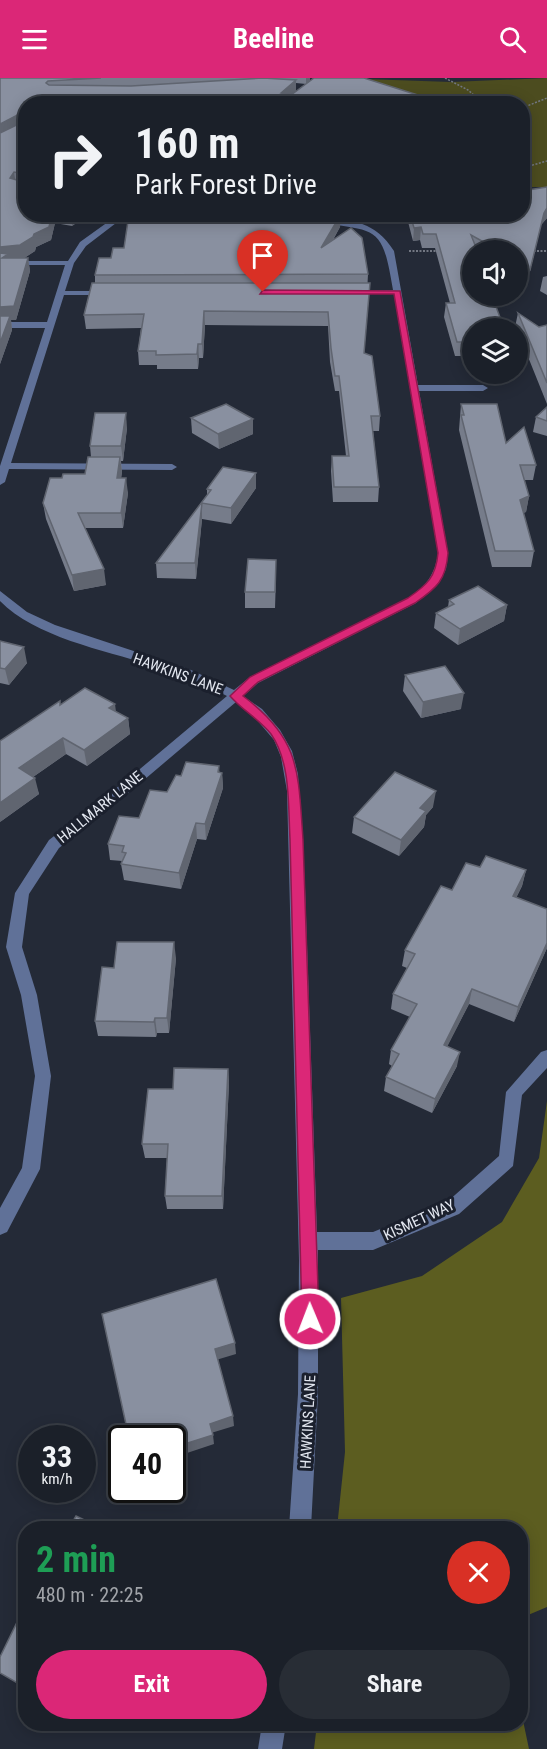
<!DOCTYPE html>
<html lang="en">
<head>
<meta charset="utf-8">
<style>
	:root { --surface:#1b2029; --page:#282d35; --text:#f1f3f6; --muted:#a0a3a8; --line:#393e46; --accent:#db2777 }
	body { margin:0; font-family:"Roboto Condensed",sans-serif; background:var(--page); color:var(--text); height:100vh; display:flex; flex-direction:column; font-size:22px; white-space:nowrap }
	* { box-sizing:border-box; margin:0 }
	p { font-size:20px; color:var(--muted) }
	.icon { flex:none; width:33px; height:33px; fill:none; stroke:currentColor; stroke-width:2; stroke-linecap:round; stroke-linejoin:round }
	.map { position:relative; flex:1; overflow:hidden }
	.side { position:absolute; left:18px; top:1443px; width:510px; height:210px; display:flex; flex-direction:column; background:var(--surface); border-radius:24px; box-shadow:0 3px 15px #0003,0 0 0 2px var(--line) }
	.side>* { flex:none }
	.hud { position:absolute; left:18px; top:18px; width:512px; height:126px; border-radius:24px; box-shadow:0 3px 15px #0003,0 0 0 2px var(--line); background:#1b2029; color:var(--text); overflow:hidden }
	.controls { position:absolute; left:462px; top:162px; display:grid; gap:12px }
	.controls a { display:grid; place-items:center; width:66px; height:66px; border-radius:50%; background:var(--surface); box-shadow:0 3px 15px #0003,0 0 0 2px var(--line); font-size:30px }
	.speed { position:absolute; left:18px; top:1347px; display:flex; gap:12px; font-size:30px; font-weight:700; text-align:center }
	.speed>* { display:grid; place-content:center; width:78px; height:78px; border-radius:50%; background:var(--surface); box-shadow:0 3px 15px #0003,0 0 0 2px var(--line); line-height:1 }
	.speed small { font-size:15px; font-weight:400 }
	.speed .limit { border:3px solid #111; border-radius:9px; background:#fff; color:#111 }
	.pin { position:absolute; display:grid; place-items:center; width:51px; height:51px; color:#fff; margin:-62px -26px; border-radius:50% 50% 50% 0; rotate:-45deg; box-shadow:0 0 6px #0007 }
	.pin .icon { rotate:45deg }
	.me { position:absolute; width:66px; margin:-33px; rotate:359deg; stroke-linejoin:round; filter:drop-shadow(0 0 4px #0008) }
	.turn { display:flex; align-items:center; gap:21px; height:126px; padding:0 18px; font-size:27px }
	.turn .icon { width:78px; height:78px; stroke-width:2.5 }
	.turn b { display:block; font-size:42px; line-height:51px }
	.round { display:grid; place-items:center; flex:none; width:63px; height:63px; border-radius:32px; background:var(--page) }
	.overview { display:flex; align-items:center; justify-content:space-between; height:102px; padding:0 18px }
	h1 { font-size:36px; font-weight:700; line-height:45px; color:#1e9e55 }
	.cta { display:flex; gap:12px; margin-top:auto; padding:12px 18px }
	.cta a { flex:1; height:69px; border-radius:36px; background:var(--accent); color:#fff; font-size:24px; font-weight:700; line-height:69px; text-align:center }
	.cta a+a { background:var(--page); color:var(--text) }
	header { display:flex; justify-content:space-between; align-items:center; height:78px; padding:0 18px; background:var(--accent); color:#fff; font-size:27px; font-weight:700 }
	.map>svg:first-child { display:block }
	.green { fill:#4c4c1f }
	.forest { fill:#5c5d20 }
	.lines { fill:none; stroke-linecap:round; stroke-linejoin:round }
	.path-far1 { stroke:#727782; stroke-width:1.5; stroke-dasharray:2 1.5; stroke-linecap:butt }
	.path { stroke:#727782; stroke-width:2; stroke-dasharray:2 1.5; stroke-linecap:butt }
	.minor { fill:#607198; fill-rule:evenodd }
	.wall { fill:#767c8a }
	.shaded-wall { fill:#606570 }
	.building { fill:#8990a0; stroke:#606570; stroke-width:1.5 }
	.route { fill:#db2777; stroke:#8e194d; stroke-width:1.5 }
	.labels { text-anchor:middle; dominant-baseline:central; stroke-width:6; stroke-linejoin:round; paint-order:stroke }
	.street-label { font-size:15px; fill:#e3e7f0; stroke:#1b202d }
</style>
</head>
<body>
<header><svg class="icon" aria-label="menu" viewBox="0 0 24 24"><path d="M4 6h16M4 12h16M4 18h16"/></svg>Beeline<svg class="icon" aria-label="search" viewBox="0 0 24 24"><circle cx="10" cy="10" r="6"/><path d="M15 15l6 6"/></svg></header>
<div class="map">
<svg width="547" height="1671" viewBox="0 0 547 1671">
	<rect width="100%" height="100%" fill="#242a37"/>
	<polygon class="green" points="336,0 451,4 547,0 547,109 522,109 522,26 432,25 430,18 329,5"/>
	<g class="forest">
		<polygon points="547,1023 547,1529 521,1540 520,1450 337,1450 345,1374 341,1220 422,1198 502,1144 539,1080"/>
		<polygon points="521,1633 529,1671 314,1671 317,1646 520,1646"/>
	</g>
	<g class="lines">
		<g class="path-far1">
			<polyline points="445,0 468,12 484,26"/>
			<polyline points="456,26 477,23"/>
			<polyline points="522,30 547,20"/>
			<polyline points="522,90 547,83"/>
		</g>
		<g class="path">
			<polyline points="409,173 441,173"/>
			<polyline points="530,173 547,173"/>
		</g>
		<g class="minor">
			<polygon points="119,136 197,139 201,141 197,143 120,142 86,168 74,185 65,213 109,213 113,215 109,217 64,217 11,385 172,386 177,389 172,392 9,391 5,404 0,407 0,388 45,250 0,250 0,244 47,244 65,187 0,187 0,183 68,183 80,164"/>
			<path d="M320 140C353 142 375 143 394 173L418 307H483L488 310 483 313H419L448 475 446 491 440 503 416 525 258 605 243 618 262 631 280 652 292 673 298 696 305 809 317 1154H373L447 1124 499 1078 506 1014 541 974 547 972V990L522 1017 513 1088 459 1136 373 1172H318V1316L311 1450H289L298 1316 299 1182 287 713 281 679 274 662 257 642 236 624 138 707 59 770 29 816 22 869 37 917 51 998 40 1091 7 1154 0 1157V1130L22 1090 35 998 21 917 6 869 15 815 49 762 128 701 227 618C202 605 177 595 151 587 103 572 35 559 0 523V513L27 534 55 547 191 592 234 612 250 599 408 521C426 508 435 497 438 475L394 216H349L345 214 349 212H393C382 146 378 154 317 144Z"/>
			<polygon points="262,1646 286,1646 282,1671 258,1671"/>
		</g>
	</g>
	<g class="wall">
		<polygon points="0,0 310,0 306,6 296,5 296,13 421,18 421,26 26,26 26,136 89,136 72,148 55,145 51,162 36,169 35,173 24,180 28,180 30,193 16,242 11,242 12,252 0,286"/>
		<polygon points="547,109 547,140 541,147 527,205 518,199 518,172 472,172 472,278 455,278 444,239 446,225 450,225 435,170 422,170 420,162 413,163 406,136 522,136"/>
		<polygon points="179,136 348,136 346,139 341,139 340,149 333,162 368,196 364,275 380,338 379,353 373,353 379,409 378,424 333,424 331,393 332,378 346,378 339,313 335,313 330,284 328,248 205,247 203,280 199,280 198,291 157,291 157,287 139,287 138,273 141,250 86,251 84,237 95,205 95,197 111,180 124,170 178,143"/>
		<polygon points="547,198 547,217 540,213 543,199"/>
		<polygon points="518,235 539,249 547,247 547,326 518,254 518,250 516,250 515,249"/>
		<polygon points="461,326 506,365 536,387 533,402 524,402 529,418 526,434 523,435 534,473 531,489 492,489 459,352"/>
		<polygon points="547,329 547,358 533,354 536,339"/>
		<polygon points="191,340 253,341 253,356 219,371 192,355"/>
		<polygon points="127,350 123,383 121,383 122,394 121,400 128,415 123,450 85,450 106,507 74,513 46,441 43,425 62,400 85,396 91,379 90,368"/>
		<polygon points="256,395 256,410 231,446 202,441 196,501 157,500 156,485 207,417 207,411"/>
		<polygon points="276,498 275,530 245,530 245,514"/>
		<polygon points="449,522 507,527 504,543 458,567 434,550 436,535 448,529"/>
		<polygon points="0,563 27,585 9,607 0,605"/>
		<polygon points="405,597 461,631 421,640 403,613"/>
		<polygon points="60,627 115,633 128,640 130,656 87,688 66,676 33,699 39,716 0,744"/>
		<polygon points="219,688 219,694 222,695 223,710 206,762 197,761 181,811 124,802 121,786 122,783 110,782 108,766 139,740 167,714 181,698"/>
		<polygon points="433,729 426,737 424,749 399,778 352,755 354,739"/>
		<polygon points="480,789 526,792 522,808 516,820 547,831 547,870 514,944 469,926 447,968 457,988 432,1035 384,1013 386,999 392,988 389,986 391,972 410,939 391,931 393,916 407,890 402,888 405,872 452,812"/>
		<polygon points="176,880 169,955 157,955 156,959 98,958 95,943 114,890"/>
		<polygon points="228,991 229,1005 223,1131 167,1131 165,1118 167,1080 145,1080 142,1066 173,1011"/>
	</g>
	<g class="shaded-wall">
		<polygon points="306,0 310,0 310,3 306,6"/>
		<polygon points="296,2 296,13 281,26 281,15"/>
		<polygon points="421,18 421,26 397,26 397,25"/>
		<polygon points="23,34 25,46 0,58 0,46"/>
		<polygon points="14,94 16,107 10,100"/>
		<polygon points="547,130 547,140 541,147 527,205 530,192 544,135"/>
		<polygon points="52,136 54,136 55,145 51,162 36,169 35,173 23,181 0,183 0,169 34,156"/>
		<polygon points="71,136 89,136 72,148"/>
		<polygon points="341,136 340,149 320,184 321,170"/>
		<polygon points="421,149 420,162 413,163 414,150"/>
		<polygon points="28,180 30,193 16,242 11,242 12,252 0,286 0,229"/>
		<polygon points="204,233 205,247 203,280 202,266"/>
		<polygon points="198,266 199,280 198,291 197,276"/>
		<polygon points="126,335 127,350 123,383 121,368"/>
		<polygon points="253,341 253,356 219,371 218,356"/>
		<polygon points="120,379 122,394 119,415 117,400"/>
		<polygon points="256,395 256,410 231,446 231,430"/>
		<polygon points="126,400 128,415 123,450 121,435"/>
		<polygon points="529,418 526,434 517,437 520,422"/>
		<polygon points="202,425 202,441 196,501 195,485"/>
		<polygon points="104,491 106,507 74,513 72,497"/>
		<polygon points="507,527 504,543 458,567 460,551"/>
		<polygon points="24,569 27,585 9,607 5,591"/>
		<polygon points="464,615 461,631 421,640 423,624"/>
		<polygon points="115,626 117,642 109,630"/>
		<polygon points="128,640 130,656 87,688 84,672"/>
		<polygon points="63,660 66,676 23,706 19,690"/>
		<polygon points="219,688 220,701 222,695 223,710 206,762 205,746"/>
		<polygon points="35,700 39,716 0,744 0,725"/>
		<polygon points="436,713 433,729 426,737 424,749 399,778 401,762 420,730"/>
		<polygon points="196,745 197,761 181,811 179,795"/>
		<polygon points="526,792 522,808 509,834 513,818"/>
		<polygon points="174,864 176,880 169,955 167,940"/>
		<polygon points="547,865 547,870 514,944 518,929"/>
		<polygon points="472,911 469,926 441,981 444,967"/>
		<polygon points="155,940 157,955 156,959 154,944"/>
		<polygon points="460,974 457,988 432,1035 435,1021"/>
		<polygon points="228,991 229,1005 223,1131 222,1118"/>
		<polygon points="235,1265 236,1276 216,1282 215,1271"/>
		<polygon points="233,1338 234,1348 211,1355 210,1346"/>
		<polygon points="213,1357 214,1366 172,1380 172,1370"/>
	</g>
	<g class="building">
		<polygon points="0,0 101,0 48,3 46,5 49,7 131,8 263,0 296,2 281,15 291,17 314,0 364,0 421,18 397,25 399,26 26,26 26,36 23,34 0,46"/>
		<polygon points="26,42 26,96 14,94 10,100 24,104 26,97 26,136 52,136 49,149 34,156 33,159 20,167 0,169 0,55 25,43"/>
		<polygon points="547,109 547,130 544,135 530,192 518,184 518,172 498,172 471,157 477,172 472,172 472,218 492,218 504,250 472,250 472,264 457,264 446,225 455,225 436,156 423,156 421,149 414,150 410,136 522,136 522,113"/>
		<polygon points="179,136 341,136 321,170 351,150 362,160 368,196 95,197 99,180 111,180 113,170 124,170 128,143 178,143"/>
		<polygon points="0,175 8,176 2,180 28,180 14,228 0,229"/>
		<polygon points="92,205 370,205 364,275 372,278 380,338 371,338 379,409 334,409 332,378 349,378 339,298 335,298 331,270 328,234 204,233 202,266 198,266 197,276 156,277 156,273 138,273 144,236 84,237"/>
		<polygon points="518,235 539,249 547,247 547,305"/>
		<polygon points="0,238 10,238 0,265"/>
		<polygon points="226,326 253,341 218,356 191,340"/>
		<polygon points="461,326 497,326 506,365 524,349 536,387 520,387 529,418 520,422 534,473 495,473 461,337 464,337"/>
		<polygon points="547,329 547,343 536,339"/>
		<polygon points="95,335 126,335 121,368 90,368"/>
		<polygon points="88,379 120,379 117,400 126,400 121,435 78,435 104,491 72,497 43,425 50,400 62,400 63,396 85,396"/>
		<polygon points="223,389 256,395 231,430 202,425 195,485 156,485 211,412 207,411"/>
		<polygon points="248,481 276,482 275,514 245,514"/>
		<polygon points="478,508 507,527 460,551 436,535 454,526 449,522"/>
		<polygon points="0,563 24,569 5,591 0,590"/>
		<polygon points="445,588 464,615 423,624 405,597"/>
		<polygon points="85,610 115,626 109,630 128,640 84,672 63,660 19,690 35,700 0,725 0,663 60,623 60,627"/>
		<polygon points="186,684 219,688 218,694 222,695 205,746 196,745 179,795 121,786 126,775 122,774 124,768 108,766 119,738 139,740 150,712 167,714 176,697 181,698"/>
		<polygon points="395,694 436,713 420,730 426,733 401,762 354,739"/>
		<polygon points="486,778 526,792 513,818 547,831 547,865 518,929 472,911 444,967 460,974 435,1021 386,999 399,976 391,972 417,926 393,916 415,876 405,872 441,808 452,812 466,785 480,789"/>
		<polygon points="117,864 174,864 167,940 155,940 154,944 95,943 102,889 114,890"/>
		<polygon points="174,990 228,991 222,1118 165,1118 168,1066 142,1066 148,1011 173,1011"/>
		<polygon points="216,1201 235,1265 215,1271 233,1338 210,1346 213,1357 172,1370 172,1360 129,1360 102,1236"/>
		<polygon points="76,1438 101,1450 69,1450"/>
		<polygon points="24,1530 26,1531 26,1610 0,1595 0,1579"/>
	</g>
	<path class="route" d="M263 212 400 213 448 475C446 502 437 510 415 525L258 604 243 618C301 661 298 694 303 761L319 1241 317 1248 310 1250 304 1248 302 1241 290 761C288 727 291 685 271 656 259 641 242 632 230 618L250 599 408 520C427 507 436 499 438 475L394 216H260Z"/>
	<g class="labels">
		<g class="street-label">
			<text transform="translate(178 596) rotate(20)">HAWKINS LANE</text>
			<text transform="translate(100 729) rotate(-39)">HALLMARK LANE</text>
			<text transform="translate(419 1142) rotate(-25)">KISMET WAY</text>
			<text transform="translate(308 1344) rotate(-87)">HAWKINS LANE</text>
		</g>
	</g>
</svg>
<div class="controls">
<a><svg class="icon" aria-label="sound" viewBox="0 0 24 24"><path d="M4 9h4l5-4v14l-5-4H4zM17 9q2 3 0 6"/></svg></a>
<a><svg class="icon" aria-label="layers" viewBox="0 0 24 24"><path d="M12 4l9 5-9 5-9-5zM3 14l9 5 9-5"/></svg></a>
</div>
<div class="speed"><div>33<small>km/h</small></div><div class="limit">40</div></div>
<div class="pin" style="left:263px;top:214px;background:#d93025"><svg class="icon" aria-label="arrive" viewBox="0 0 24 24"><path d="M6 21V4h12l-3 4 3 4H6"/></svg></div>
<svg class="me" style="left:310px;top:1241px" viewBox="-20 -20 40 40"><circle r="17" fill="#db2777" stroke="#fff" stroke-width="3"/><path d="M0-11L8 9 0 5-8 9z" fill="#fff"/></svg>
<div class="hud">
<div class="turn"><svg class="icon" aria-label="right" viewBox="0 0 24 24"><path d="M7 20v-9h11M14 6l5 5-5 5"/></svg><div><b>160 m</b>Park Forest Drive</div></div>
</div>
<section class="side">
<div class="overview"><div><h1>2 min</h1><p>480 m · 22:25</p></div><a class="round" style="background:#d93025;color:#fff"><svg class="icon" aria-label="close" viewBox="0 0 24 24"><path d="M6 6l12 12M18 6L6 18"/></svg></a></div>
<div class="cta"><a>Exit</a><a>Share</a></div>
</section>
</div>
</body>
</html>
